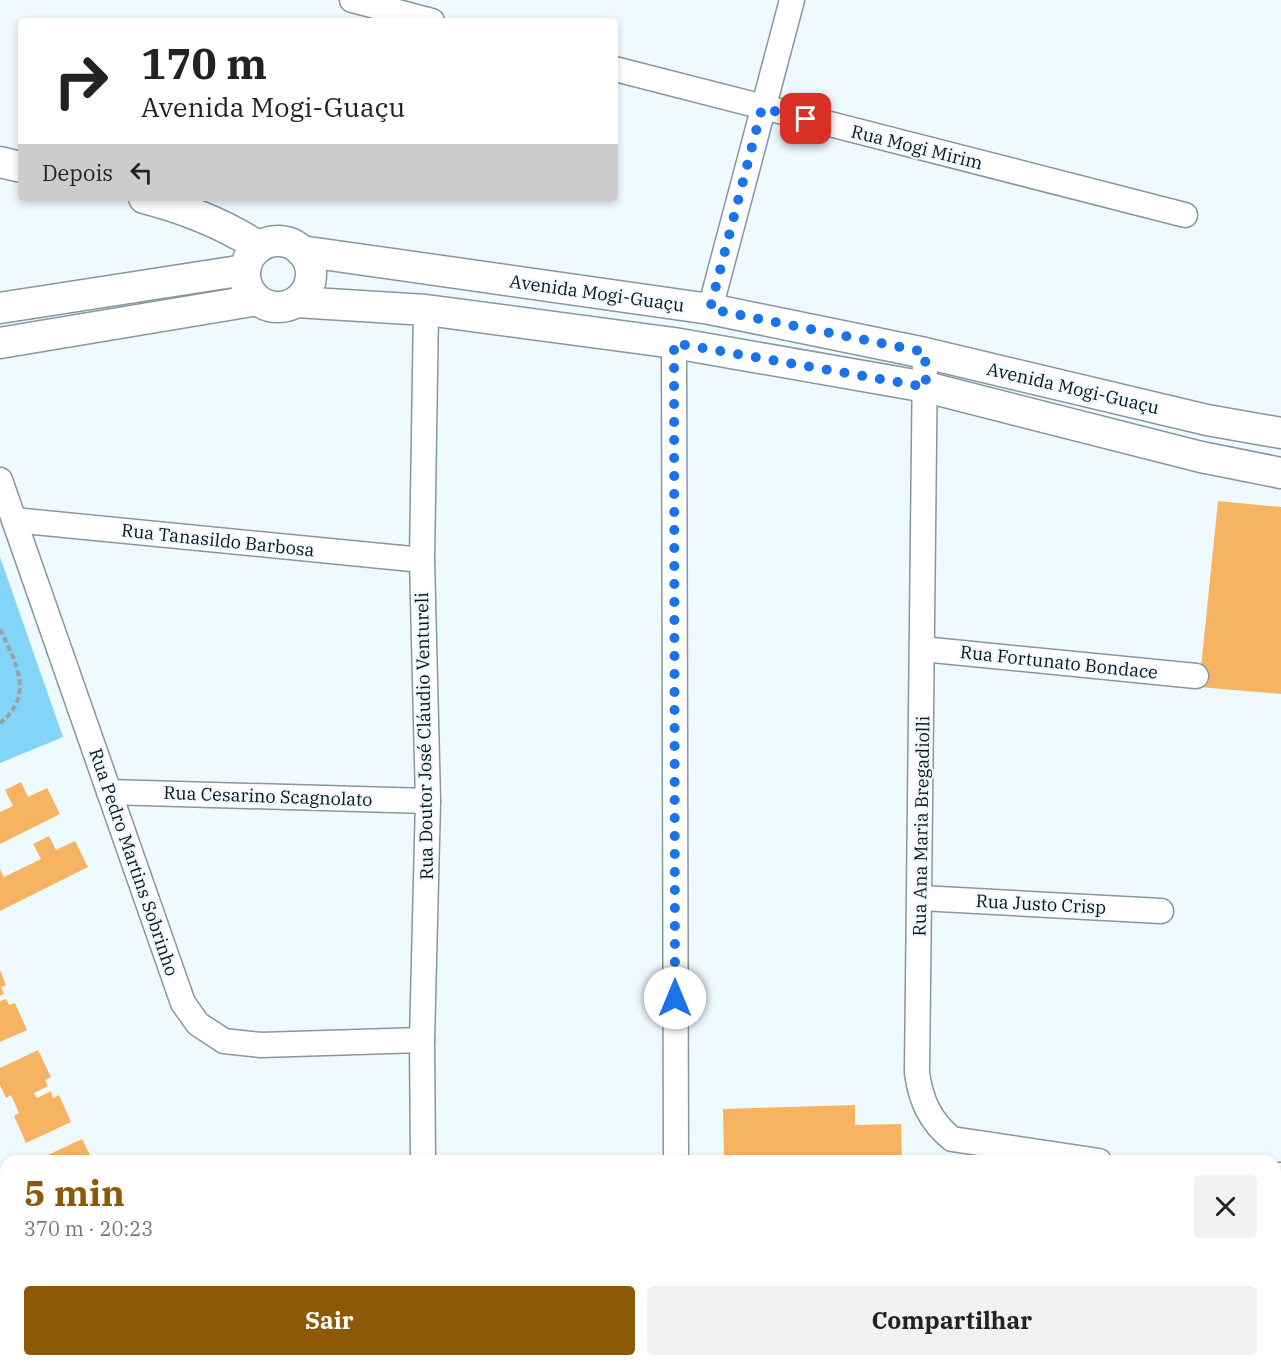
<!DOCTYPE html>
<html lang="pt">
<head>
<meta charset="utf-8">
<style>
	:root { --surface:#fff; --page:#f2f2f2; --text:#222; --muted:#767676; --accent:#8c5906 }
	body { margin:0; font-family:"IBM Plex Serif",serif; background:var(--page); color:var(--text); height:100vh; display:flex; flex-direction:column; font-size:22px; white-space:nowrap }
	* { box-sizing:border-box; margin:0 }
	p { font-size:20px; color:var(--muted) }
	.icon { flex:none; width:33px; height:33px; fill:none; stroke:currentColor; stroke-width:2; stroke-linecap:round; stroke-linejoin:round }
	.map { position:relative; flex:1; overflow:hidden }
	.side { position:absolute; left:0px; top:1155px; width:1281px; height:212px; display:flex; flex-direction:column; background:var(--surface); border-radius:18px 18px 0 0; box-shadow:0 3px 9px #0003 }
	.side>* { flex:none }
	.banner { position:absolute; left:18px; top:18px; width:600px; height:183px; border-radius:6px; box-shadow:0 3px 9px #0003; background:#fff; color:var(--text); overflow:hidden }
	.pin { position:absolute; display:grid; place-items:center; width:51px; height:51px; color:#fff; margin:-26px; border-radius:12px; box-shadow:0 3px 9px #0006 }
	.me { position:absolute; width:66px; margin:-33px; rotate:0deg; stroke-linejoin:round; filter:drop-shadow(0 0 4px #0008) }
	.turn { display:flex; align-items:center; gap:21px; height:126px; padding:0 24px; font-size:27px }
	.turn .icon { width:78px; height:78px; stroke-width:2.5 }
	.turn b { display:block; font-size:42px; line-height:51px }
	.then { display:flex; align-items:center; height:57px; padding:0 24px; background:#0003; gap:12px; font-size:22px }
	.round { display:grid; place-items:center; flex:none; width:63px; height:63px; border-radius:6px; background:var(--page) }
	.overview { display:flex; align-items:center; justify-content:space-between; height:102px; padding:0 24px }
	h1 { font-size:36px; font-weight:700; line-height:45px; color:var(--accent) }
	.action { display:flex; gap:12px; margin-top:auto; padding:12px 24px }
	.action a { flex:1; height:69px; border-radius:6px; background:var(--accent); color:#fff; font-size:24px; font-weight:700; line-height:69px; text-align:center }
	.action a+a { background:var(--page); color:var(--text) }
	.map>svg:first-child { display:block }
	.green { fill:#83d4f9 }
	.forest { fill:#7ad2f8 }
	.building { fill:#f6b463 }
	.lines { fill:none; stroke-linecap:round; stroke-linejoin:round }
	.minor-casing { stroke:#87979e; stroke-width:27 }
	.tertiary-casing { stroke:#87979e; stroke-width:33 }
	.path { stroke:#98a1a5; stroke-width:4; stroke-dasharray:6 3; stroke-linecap:butt }
	.minor { stroke:#fff; stroke-width:24 }
	.tertiary { stroke:#fff; stroke-width:30 }
	.route { stroke:#1a73e8; stroke-width:10; stroke-dasharray:0 18 }
	.labels { text-anchor:middle; dominant-baseline:central; stroke-width:4.5; stroke-linejoin:round; paint-order:stroke }
	.street-label { font-size:18px; fill:#0e1417; stroke:#effaff }
</style>
</head>
<body>
<div class="map">
<svg width="1281" height="1366" viewBox="0 0 1281 1366">
	<rect width="100%" height="100%" fill="#effaff"/>
	<polygon class="green" points="0,557 63,737 0,763"/>
	<polygon class="forest" points="6,1329 6,1360 514,1360 517,1366 0,1366 0,1334"/>
	<g class="building">
		<polygon points="1218,501 1281,507 1281,694 1199,687"/>
		<polygon points="21,782 28,797 47,788 60,814 0,844 0,812 13,806 5,790"/>
		<polygon points="49,836 56,850 75,841 88,867 0,911 0,869 4,877 41,859 33,844"/>
		<polygon points="0,970 6,985 1,987 4,994 0,996"/>
		<polygon points="6,999 9,1005 15,1003 27,1030 0,1042 0,1001"/>
		<polygon points="38,1050 51,1077 45,1080 48,1086 34,1093 37,1098 51,1091 53,1098 59,1095 71,1122 26,1143 14,1116 19,1113 11,1095 6,1098 0,1085 0,1068"/>
		<polygon points="855,1105 855,1125 901,1124 902,1161 724,1161 723,1109"/>
		<polygon points="82,1139 93,1161 35,1161"/>
		<rect x="727" y="1360" width="164" height="6"/>
		<rect x="901" y="1360" width="61" height="6"/>
		<rect x="980" y="1360" width="142" height="6"/>
	</g>
	<g class="lines">
		<g class="minor-casing">
			<g id="minor">
				<polyline points="352,0 432,21"/>
				<polyline points="615,69 1185,215"/>
				<polyline points="710,309 792,0"/>
				<polyline points="674,343 676,1161"/>
				<path d="M925 353 917 1073C921 1101 930 1121 952 1139L1099 1161"/>
				<polyline points="0,480 183,1003 198,1024 224,1041 261,1045 422,1040"/>
				<polyline points="14,520 422,560"/>
				<polyline points="922,649 1196,676"/>
				<polyline points="109,792 428,801"/>
				<polyline points="921,898 1161,911"/>
				<polyline points="423,1161 422,1040 428,801 422,560 426,310"/>
				<polyline points="1275,1175 1281,1175"/>
				<polyline points="679,1360 679,1366"/>
				<polyline points="1164,1366 1164,1360"/>
			</g>
		</g>
		<g class="tertiary-casing">
			<g id="tertiary">
				<polyline points="0,162 21,167"/>
				<path d="M144 198C186 209 223 223 259 247"/>
				<circle cx="278" cy="274" r="33"/>
				<polyline points="301,251 710,309 925,353 1207,420 1281,433"/>
				<polyline points="296,302 426,310 674,343 926,387 1201,457 1281,473"/>
				<polyline points="0,308 245,270"/>
				<polyline points="0,343 257,300"/>
			</g>
		</g>
		<path class="path" d="M0 629C16 662 35 696 0 723"/>
		<use href="#minor" class="minor"/>
		<use href="#tertiary" class="tertiary"/>
	</g>
	<g class="lines">
		<polyline class="route" points="675,998 674,343 926,387 925,352 710,309 762,108 806,119"/>
	</g>
	<g class="labels">
		<g class="street-label">
			<text transform="translate(917 147) rotate(14)">Rua Mogi Mirim</text>
			<text transform="translate(597 293) rotate(8)">Avenida Mogi-Guaçu</text>
			<text transform="translate(1073 388) rotate(13)">Avenida Mogi-Guaçu</text>
			<text transform="translate(218 540) rotate(6)">Rua Tanasildo Barbosa</text>
			<text transform="translate(1059 662) rotate(6)">Rua Fortunato Bondace</text>
			<text transform="translate(424 736) rotate(-91)">Rua Doutor José Cláudio Ventureli</text>
			<text transform="translate(268 796) rotate(2)">Rua Cesarino Scagnolato</text>
			<text transform="translate(921 826) rotate(-89)">Rua Ana Maria Bregadiolli</text>
			<text transform="translate(134 862) rotate(71)">Rua Pedro Martins Sobrinho</text>
			<text transform="translate(1041 904) rotate(3)">Rua Justo Crisp</text>
		</g>
	</g>
</svg>
<div class="pin" style="left:806px;top:119px;background:#d93025"><svg class="icon" aria-label="arrive" viewBox="0 0 24 24"><path d="M6 21V4h12l-3 4 3 4H6"/></svg></div>
<svg class="me" style="left:675px;top:998px" viewBox="-20 -20 40 40"><circle r="19" fill="#fff"/><path d="M0-13L10 11 0 6-10 11z" fill="#1a73e8"/></svg>
<div class="banner">
<div class="turn"><svg class="icon" aria-label="right" viewBox="0 0 24 24"><path d="M7 20v-9h11M14 6l5 5-5 5"/></svg><div><b>170 m</b>Avenida Mogi-Guaçu</div></div>
<div class="then">Depois<svg class="icon" aria-label="left" viewBox="0 0 24 24"><path d="M17 20v-9H6M10 6l-5 5 5 5"/></svg></div>
</div>
<section class="side">
<div class="overview"><div><h1>5 min</h1><p>370 m · 20:23</p></div><a class="round"><svg class="icon" aria-label="close" viewBox="0 0 24 24"><path d="M6 6l12 12M18 6L6 18"/></svg></a></div>
<div class="action"><a>Sair</a><a>Compartilhar</a></div>
</section>
</div>
</body>
</html>
